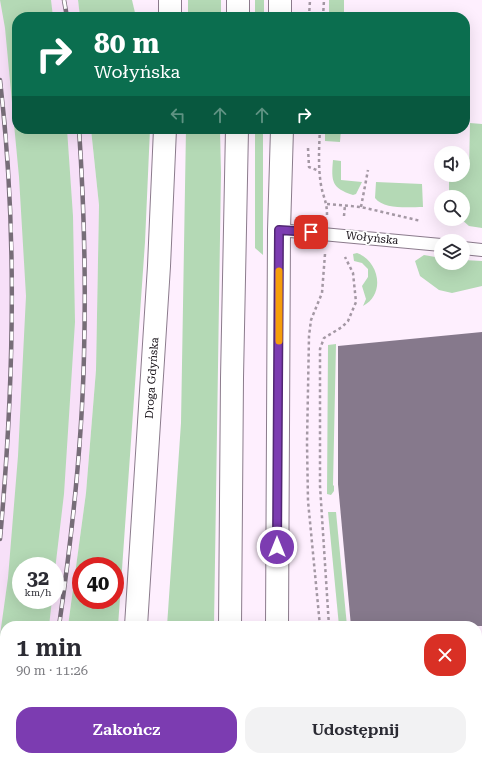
<!DOCTYPE html>
<html lang="pl">
<head>
<meta charset="utf-8">
<style>
	:root { --surface:#fff; --page:#f2f2f3; --text:#2b2b33; --muted:#7c7c81; --accent:#7c3cb1 }
	body { margin:0; font-family:"Roboto Serif",serif; background:var(--page); color:var(--text); height:100vh; display:flex; flex-direction:column; font-size:15px; white-space:nowrap }
	* { box-sizing:border-box; margin:0 }
	p { font-size:13px; color:var(--muted) }
	.icon { flex:none; width:22px; height:22px; fill:none; stroke:currentColor; stroke-width:2; stroke-linecap:round; stroke-linejoin:round }
	.map { position:relative; flex:1; overflow:hidden }
	.side { position:absolute; left:0px; top:621px; width:482px; height:140px; display:flex; flex-direction:column; background:var(--surface); border-radius:16px 16px 0 0; box-shadow:0 4px 16px #0002 }
	.side>* { flex:none }
	.top-card { position:absolute; left:12px; top:12px; width:458px; height:122px; border-radius:16px; box-shadow:0 4px 16px #0002; background:#0b6e4f; color:#fff; overflow:hidden }
	.controls { position:absolute; left:434px; top:146px; display:grid; gap:8px }
	.controls a { display:grid; place-items:center; width:36px; height:36px; border-radius:50%; background:var(--surface); box-shadow:0 4px 16px #0002; font-size:20px }
	.speed { position:absolute; left:12px; top:557px; display:flex; gap:8px; font-size:20px; font-weight:700; text-align:center }
	.speed>* { display:grid; place-content:center; width:52px; height:52px; border-radius:50%; background:var(--surface); box-shadow:0 4px 16px #0002; line-height:1 }
	.speed small { font-size:10px; font-weight:400 }
	.speed .limit { border:6px solid #d22; background:#fff; color:#111 }
	.pin { position:absolute; display:grid; place-items:center; width:34px; height:34px; color:#fff; margin:-17px; border-radius:8px; box-shadow:0 2px 6px #0006 }
	.me { position:absolute; width:44px; margin:-22px; rotate:0deg; stroke-linejoin:round; filter:drop-shadow(0 0 3px #0008) }
	.turn { display:flex; align-items:center; gap:14px; height:84px; padding:0 16px; font-size:18px }
	.turn .icon { width:52px; height:52px; stroke-width:2.5 }
	.turn b { display:block; font-size:28px; line-height:34px }
	.lanes { display:flex; align-items:center; height:38px; padding:0 16px; background:#0003; justify-content:center; gap:20px; direction:ltr }
	.lanes .off { opacity:.35 }
	.round { display:grid; place-items:center; flex:none; width:42px; height:42px; border-radius:16px; background:var(--page) }
	.overview { display:flex; align-items:center; justify-content:space-between; height:68px; padding:0 16px }
	h1 { font-size:24px; font-weight:600; line-height:30px }
	.action { display:flex; gap:8px; margin-top:auto; padding:8px 16px }
	.action a { flex:1; height:46px; border-radius:16px; background:var(--accent); color:#fff; font-size:16px; font-weight:600; line-height:46px; text-align:center }
	.action a+a { background:var(--page); color:var(--text) }
	.map>svg:first-child { display:block }
	.built { fill:#f7e0f8; fill-rule:evenodd }
	.green { fill:#b4d9b5; fill-rule:evenodd }
	.building { fill:#86798c }
	.lines { fill:none; stroke-linecap:round; stroke-linejoin:round }
	.service-casing { stroke:#8b7b8c; stroke-width:14 }
	.tertiary-casing { stroke:#8b7b8c; stroke-width:24 }
	.primary-casing { stroke:#8b7b8c; stroke-width:24 }
	.path { stroke:#a498a4; stroke-width:2.5; stroke-dasharray:3 3; stroke-linecap:butt }
	.service { stroke:#fff; stroke-width:12 }
	.tertiary { stroke:#fff; stroke-width:22 }
	.primary { stroke:#fff; stroke-width:22 }
	.rail-casing { stroke:#776d78; stroke-width:4.5 }
	.rail { stroke:#fff; stroke-width:3; stroke-dasharray:9; stroke-linecap:butt }
	.route-casing { stroke:#512773; stroke-width:10 }
	.route { stroke:#7c3cb1; stroke-width:7 }
	.slow { stroke:#f59e0b; stroke-width:7 }
	.labels { text-anchor:middle; dominant-baseline:central; stroke-width:3.5; stroke-linejoin:round; paint-order:stroke }
	.street-label { font-size:11px; fill:#110b12; stroke:#fff }
</style>
</head>
<body>
<div class="map">
<svg width="482" height="761" viewBox="0 0 482 761">
	<rect width="100%" height="100%" fill="#feeffe"/>
	<path class="built" d="M0 0H78L80 17H17V129H91L99 205 96 370 86 493 68 626H5V756H49L48 761H0ZM21 566H55V600H21Z"/>
	<g class="green">
		<polygon points="0,0 51,0 53,17 17,17 17,129 67,129 73,216 75,322 64,494 55,570 55,566 21,566 21,600 52,600 49,626 5,626 5,756 30,756 29,761 0,761 0,635 8,578 18,456 26,296 19,177 5,28"/>
		<polygon points="78,0 132,0 136,17 80,17"/>
		<rect x="188" y="0" width="33" height="17"/>
		<rect x="255" y="0" width="9" height="17"/>
		<rect x="329" y="0" width="15" height="17"/>
		<polygon points="470,123 482,124 482,228 469,226 461,219 463,219 463,197 449,196 449,175 463,175 463,170 469,170"/>
		<path d="M91 129H150L145 242 118 626H68L86 493 96 370 99 205ZM81 566H115V600H81Z"/>
		<polygon points="186,129 220,129 221,173 214,626 167,626 181,423"/>
		<polygon points="255,129 263,129 263,255 255,248"/>
		<polygon points="325,129 341,129 340,142 325,141"/>
		<path d="M333 160 341 161V180L362 182 356 194 353 195C332 188 331 182 333 160Z"/>
		<path d="M376 182 422 184 423 207C410 207 384 210 375 198Z"/>
		<path d="M357 253C379 261 386 294 363 306L366 299 362 286 368 277V269L362 263 354 261 353 254Z"/>
		<polygon points="424,255 441,258 441,263 463,263 463,260 482,261 482,286 452,293 439,290 420,276 415,261"/>
		<polygon points="336,344 333,485 334,486 334,491 331,495 327,494 328,345"/>
		<polygon points="328,512 336,512 347,626 339,626"/>
		<polygon points="49,756 109,756 109,761 48,761"/>
		<rect x="158" y="756" width="54" height="5"/>
	</g>
	<polygon class="building" points="482,332 482,626 351,626 338,484 338,346"/>
	<g class="lines">
		<g class="service-casing">
			<g id="service">
				<polyline points="279,230 441,245"/>
				<polyline points="463,248 482,250"/>
			</g>
		</g>
		<g class="tertiary-casing">
			<g id="tertiary">
				<polyline points="280,0 280,17"/>
				<polyline points="277,626 279,230 282,129"/>
				<polyline points="276,756 276,761"/>
			</g>
		</g>
		<g class="primary-casing">
			<g id="primary">
				<polyline points="170,17 170,0"/>
				<polyline points="238,17 238,0"/>
				<polyline points="136,626 159,266 165,129"/>
				<polyline points="230,626 232,378 237,129"/>
				<polyline points="128,761 128,756"/>
				<polyline points="229,761 229,756"/>
			</g>
		</g>
		<g class="path">
			<polyline points="309,17 310,0"/>
			<polyline points="323,17 324,0"/>
			<path d="M320 129C319 148 318 167 321 185 323 197 327 201 327 215"/>
			<polyline points="308,148 309,167 319,171"/>
			<polyline points="327,204 361,207 421,221"/>
			<polyline points="361,207 368,170"/>
			<polyline points="344,216 345,205"/>
			<polyline points="320,626 308,501 307,443 309,336 311,320 322,293 325,254"/>
			<polyline points="329,626 320,486 320,349 324,338 342,327 348,321 356,302 353,273 345,257"/>
			<polyline points="330,756 331,761"/>
			<polyline points="343,756 343,761"/>
		</g>
		<use href="#service" class="service"/>
		<use href="#tertiary" class="tertiary"/>
		<use href="#primary" class="primary"/>
		<g class="rail-casing">
			<g id="rail">
				<polyline points="64,0 67,17"/>
				<path d="M0 80C18 233 14 386 0 539"/>
				<path d="M59 626C72 536 82 446 84 355 86 280 84 204 79 129"/>
				<polyline points="40,761 40,756"/>
			</g>
		</g>
		<use href="#rail" class="rail"/>
	</g>
	<g class="lines">
		<g class="route-casing">
			<polyline id="route" points="277,547 279,230 311,232"/>
		</g>
		<use href="#route" class="route"/>
		<polyline class="slow" points="279,341 279,271"/>
	</g>
	<g class="labels">
		<g class="street-label">
			<text transform="translate(372 238) rotate(6)">Wołyńska</text>
			<text transform="translate(152 378) rotate(-86)">Droga Gdyńska</text>
		</g>
	</g>
</svg>
<div class="controls">
<a><svg class="icon" aria-label="sound" viewBox="0 0 24 24"><path d="M4 9h4l5-4v14l-5-4H4zM17 9q2 3 0 6"/></svg></a>
<a><svg class="icon" aria-label="search" viewBox="0 0 24 24"><circle cx="10" cy="10" r="6"/><path d="M15 15l6 6"/></svg></a>
<a><svg class="icon" aria-label="layers" viewBox="0 0 24 24"><path d="M12 4l9 5-9 5-9-5zM3 14l9 5 9-5"/></svg></a>
</div>
<div class="speed"><div>32<small>km/h</small></div><div class="limit">40</div></div>
<div class="pin" style="left:311px;top:232px;background:#d93025"><svg class="icon" aria-label="arrive" viewBox="0 0 24 24"><path d="M6 21V4h12l-3 4 3 4H6"/></svg></div>
<svg class="me" style="left:277px;top:547px" viewBox="-20 -20 40 40"><circle r="17" fill="#7c3cb1" stroke="#fff" stroke-width="3"/><path d="M0-11L8 9 0 5-8 9z" fill="#fff"/></svg>
<div class="top-card">
<div class="turn"><svg class="icon" aria-label="right" viewBox="0 0 24 24"><path d="M7 20v-9h11M14 6l5 5-5 5"/></svg><div><b>80 m</b>Wołyńska</div></div>
<div class="lanes"><svg class="icon off" aria-label="left" viewBox="0 0 24 24"><path d="M17 20v-9H6M10 6l-5 5 5 5"/></svg><svg class="icon off" aria-label="ahead" viewBox="0 0 24 24"><path d="M12 20V5M6 11l6-6 6 6"/></svg><svg class="icon off" aria-label="ahead" viewBox="0 0 24 24"><path d="M12 20V5M6 11l6-6 6 6"/></svg><svg class="icon" aria-label="right" viewBox="0 0 24 24"><path d="M7 20v-9h11M14 6l5 5-5 5"/></svg></div>
</div>
<section class="side">
<div class="overview"><div><h1>1 min</h1><p>90 m · 11:26</p></div><a class="round" style="background:#d93025;color:#fff"><svg class="icon" aria-label="close" viewBox="0 0 24 24"><path d="M6 6l12 12M18 6L6 18"/></svg></a></div>
<div class="action"><a>Zakończ</a><a>Udostępnij</a></div>
</section>
</div>
</body>
</html>
